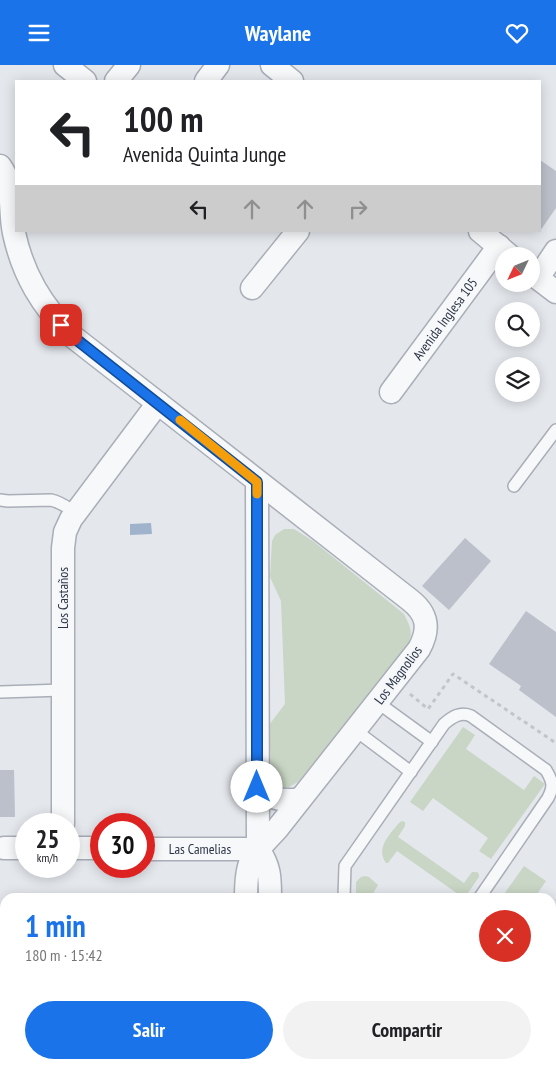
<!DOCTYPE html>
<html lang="es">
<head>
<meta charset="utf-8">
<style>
	:root { --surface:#fff; --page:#f2f2f2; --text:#202124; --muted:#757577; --accent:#1a73e8 }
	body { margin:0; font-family:"PT Sans Narrow",sans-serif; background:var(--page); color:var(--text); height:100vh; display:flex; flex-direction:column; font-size:19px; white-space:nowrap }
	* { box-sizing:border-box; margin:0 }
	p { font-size:16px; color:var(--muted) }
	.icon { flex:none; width:28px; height:28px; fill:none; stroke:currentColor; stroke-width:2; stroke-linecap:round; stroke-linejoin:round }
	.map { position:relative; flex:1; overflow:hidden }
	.side { position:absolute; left:0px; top:828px; width:556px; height:176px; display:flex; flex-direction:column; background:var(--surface); border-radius:15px 15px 0 0; box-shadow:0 2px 12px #0003 }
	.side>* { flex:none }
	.hud { position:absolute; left:15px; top:15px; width:526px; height:152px; border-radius:0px; box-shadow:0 2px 12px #0003; background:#fff; color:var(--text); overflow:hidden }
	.needle { width:32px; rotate:227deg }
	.buttons { position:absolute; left:495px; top:182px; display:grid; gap:10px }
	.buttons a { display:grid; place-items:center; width:45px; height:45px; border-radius:50%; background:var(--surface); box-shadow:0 2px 12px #0003; font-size:25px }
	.speed { position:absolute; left:15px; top:748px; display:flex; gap:10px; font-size:25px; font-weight:700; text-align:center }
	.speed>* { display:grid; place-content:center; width:65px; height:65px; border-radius:50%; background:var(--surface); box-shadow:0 2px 12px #0003; line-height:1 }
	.speed small { font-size:12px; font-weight:400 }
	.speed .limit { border:8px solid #d22; background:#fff; color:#111 }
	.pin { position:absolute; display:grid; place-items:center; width:42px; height:42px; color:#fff; margin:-21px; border-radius:10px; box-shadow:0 2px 8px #0006 }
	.me { position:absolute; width:55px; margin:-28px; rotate:0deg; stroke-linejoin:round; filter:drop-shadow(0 0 4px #0008) }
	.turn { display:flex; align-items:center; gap:18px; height:105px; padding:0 25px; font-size:22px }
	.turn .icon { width:65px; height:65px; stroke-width:2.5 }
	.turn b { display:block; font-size:35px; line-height:42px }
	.lanes { display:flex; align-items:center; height:48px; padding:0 25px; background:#0003; justify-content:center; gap:25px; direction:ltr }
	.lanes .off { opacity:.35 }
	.round { display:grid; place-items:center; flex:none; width:52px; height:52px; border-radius:26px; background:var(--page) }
	.headline { display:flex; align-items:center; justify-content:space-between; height:85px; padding:0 25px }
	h1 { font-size:30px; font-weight:700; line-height:38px; color:var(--accent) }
	.action { display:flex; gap:10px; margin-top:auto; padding:10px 25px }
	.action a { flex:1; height:58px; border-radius:30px; background:var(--accent); color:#fff; font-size:20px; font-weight:700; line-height:58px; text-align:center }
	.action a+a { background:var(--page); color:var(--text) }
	header { display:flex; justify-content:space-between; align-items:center; height:65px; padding:0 25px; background:var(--accent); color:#fff; font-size:22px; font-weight:700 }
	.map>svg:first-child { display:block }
	.green { fill:#c9d6c5 }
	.water { fill:#9fb4cc }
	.building { fill:#bbc0ca }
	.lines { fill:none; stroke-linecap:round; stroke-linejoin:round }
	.service-casing { stroke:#a9aeb7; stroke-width:14 }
	.minor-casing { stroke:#a9aeb7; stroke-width:25 }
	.path { stroke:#c2c5cb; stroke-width:3; stroke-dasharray:4 4; stroke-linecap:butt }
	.service { stroke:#f7f8fa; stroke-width:11 }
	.minor { stroke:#f7f8fa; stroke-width:22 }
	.route-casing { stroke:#114b97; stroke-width:12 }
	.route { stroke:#1a73e8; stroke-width:9 }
	.slow { stroke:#f59e0b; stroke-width:9 }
	.labels { text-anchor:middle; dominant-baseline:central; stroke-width:4; stroke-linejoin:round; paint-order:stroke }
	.street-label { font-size:14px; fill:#2b3445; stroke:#f4f6f9 }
</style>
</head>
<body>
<header><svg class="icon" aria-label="menu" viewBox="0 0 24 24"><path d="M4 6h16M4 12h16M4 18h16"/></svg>Waylane<svg class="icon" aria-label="heart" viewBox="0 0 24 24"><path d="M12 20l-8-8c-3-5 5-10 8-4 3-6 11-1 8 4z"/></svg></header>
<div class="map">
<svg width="556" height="1003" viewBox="0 0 556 1003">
	<rect width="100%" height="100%" fill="#e4e7ec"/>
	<g class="green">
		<path d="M284 464H294L313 476 404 549C415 570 412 573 400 592L298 717 289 722H282L276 718 271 705 269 660 285 639 281 536 270 512 272 476 275 470Z"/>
		<polygon points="463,662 475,670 466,684 524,725 534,711 545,719 491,794 479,786 488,773 433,733 423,746 410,737"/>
		<path d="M402 756 405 757V761L398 772 464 818 472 807H477L479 809V812L465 832H455L458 829 397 786 388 798H386C375 783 390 769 399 758Z"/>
		<polygon points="524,801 546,816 535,832 502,832"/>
		<polygon points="365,811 369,812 378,820 371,832 356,832 356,817 361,812"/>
		<polygon points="551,852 556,855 556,980 551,977"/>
	</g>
	<polygon class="water" points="151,458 152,469 130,470 130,459"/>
	<g class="building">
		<polygon points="540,95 556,106 556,143 540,166"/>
		<polygon points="465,473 491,496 449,545 422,521"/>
		<polygon points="526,546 556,567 556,652 519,625 521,621 489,599"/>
		<polygon points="0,705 14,705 15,752 0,752"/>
	</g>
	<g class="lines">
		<g class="service-casing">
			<g id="service">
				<polyline points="514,421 556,365"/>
				<path d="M0 435 8 436 51 435C61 437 68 443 76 448"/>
				<polyline points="1,627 63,625"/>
				<polyline points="377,637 432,677"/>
				<polyline points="355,665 411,707"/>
				<path d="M344 832 345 801 444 659C452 652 461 646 471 651L546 705C553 717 554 721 548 733L480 832"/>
			</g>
		</g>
		<g class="minor-casing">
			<g id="minor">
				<polyline points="65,0 85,16"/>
				<polyline points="272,0 292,16"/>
				<polyline points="116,16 129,0"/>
				<polyline points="206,16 218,0"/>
				<path d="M0 101C15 121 9 145 14 168 23 210 42 241 72 271L410 535C428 549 430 564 419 584L277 764C252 791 246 793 246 832"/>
				<polyline points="480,166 510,191"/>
				<polyline points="531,208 556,227"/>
				<polyline points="538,213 556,186"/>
				<polyline points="252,223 298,166"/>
				<path id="s1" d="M391 327 499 181"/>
				<path d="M257 417 258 784C270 801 270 813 270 832"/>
				<path d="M257 722C270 734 283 737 300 734"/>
				<polyline points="63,759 63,483 65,467 71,454 158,338"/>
				<polyline points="4,783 26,783"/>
				<polyline points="69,783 101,783"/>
				<path id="s2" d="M144 784H258"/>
				<polyline points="0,969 5,969"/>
				<polyline points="368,999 376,1003"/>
				<polyline points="103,1003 104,999"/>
			</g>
		</g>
		<g class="path">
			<polyline points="410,629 428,644 453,609 556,678"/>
			<polyline points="551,842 556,835"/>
			<polyline points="551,878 556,881"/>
			<polyline points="551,948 556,949"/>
		</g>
		<use href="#service" class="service"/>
		<use href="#minor" class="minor"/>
	</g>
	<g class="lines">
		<g class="route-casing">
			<polyline id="route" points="61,260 72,271 257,417 257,722"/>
		</g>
		<use href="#route" class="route"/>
		<polyline class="slow" points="180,355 257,417 257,429"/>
	</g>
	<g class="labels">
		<g class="street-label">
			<text stroke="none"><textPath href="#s1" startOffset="91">Avenida Inglesa 105</textPath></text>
			<text transform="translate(63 533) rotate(-90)">Los Castaños</text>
			<text transform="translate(398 610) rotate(-53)">Los Magnolios</text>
			<text stroke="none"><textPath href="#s2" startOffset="56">Las Camelias</textPath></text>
		</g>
	</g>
</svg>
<div class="buttons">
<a><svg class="needle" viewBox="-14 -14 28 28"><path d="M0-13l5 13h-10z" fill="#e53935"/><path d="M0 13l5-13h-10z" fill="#757577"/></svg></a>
<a><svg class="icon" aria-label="search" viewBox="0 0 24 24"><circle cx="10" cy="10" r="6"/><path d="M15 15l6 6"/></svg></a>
<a><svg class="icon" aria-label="layers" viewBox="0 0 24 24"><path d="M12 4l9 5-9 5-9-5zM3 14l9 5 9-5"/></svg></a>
</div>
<div class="speed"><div>25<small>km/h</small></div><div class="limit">30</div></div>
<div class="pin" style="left:61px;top:260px;background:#d93025"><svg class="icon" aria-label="arrive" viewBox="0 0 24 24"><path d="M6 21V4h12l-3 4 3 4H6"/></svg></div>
<svg class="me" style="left:257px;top:722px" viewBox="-20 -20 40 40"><circle r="19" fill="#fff"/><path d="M0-13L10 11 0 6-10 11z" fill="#1a73e8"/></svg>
<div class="hud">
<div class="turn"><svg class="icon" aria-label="left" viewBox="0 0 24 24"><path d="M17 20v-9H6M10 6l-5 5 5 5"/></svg><div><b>100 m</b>Avenida Quinta Junge</div></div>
<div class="lanes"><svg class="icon" aria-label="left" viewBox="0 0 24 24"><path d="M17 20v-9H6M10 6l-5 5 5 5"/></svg><svg class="icon off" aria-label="ahead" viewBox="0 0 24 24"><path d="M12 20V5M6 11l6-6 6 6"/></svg><svg class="icon off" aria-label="ahead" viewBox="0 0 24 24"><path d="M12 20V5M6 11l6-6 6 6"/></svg><svg class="icon off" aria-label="right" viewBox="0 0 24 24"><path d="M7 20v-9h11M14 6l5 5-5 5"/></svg></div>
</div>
<section class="side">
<div class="headline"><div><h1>1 min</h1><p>180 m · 15:42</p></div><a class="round" style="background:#d93025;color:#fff"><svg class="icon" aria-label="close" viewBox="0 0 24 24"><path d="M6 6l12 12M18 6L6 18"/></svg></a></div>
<div class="action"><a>Salir</a><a>Compartir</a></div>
</section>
</div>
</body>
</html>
